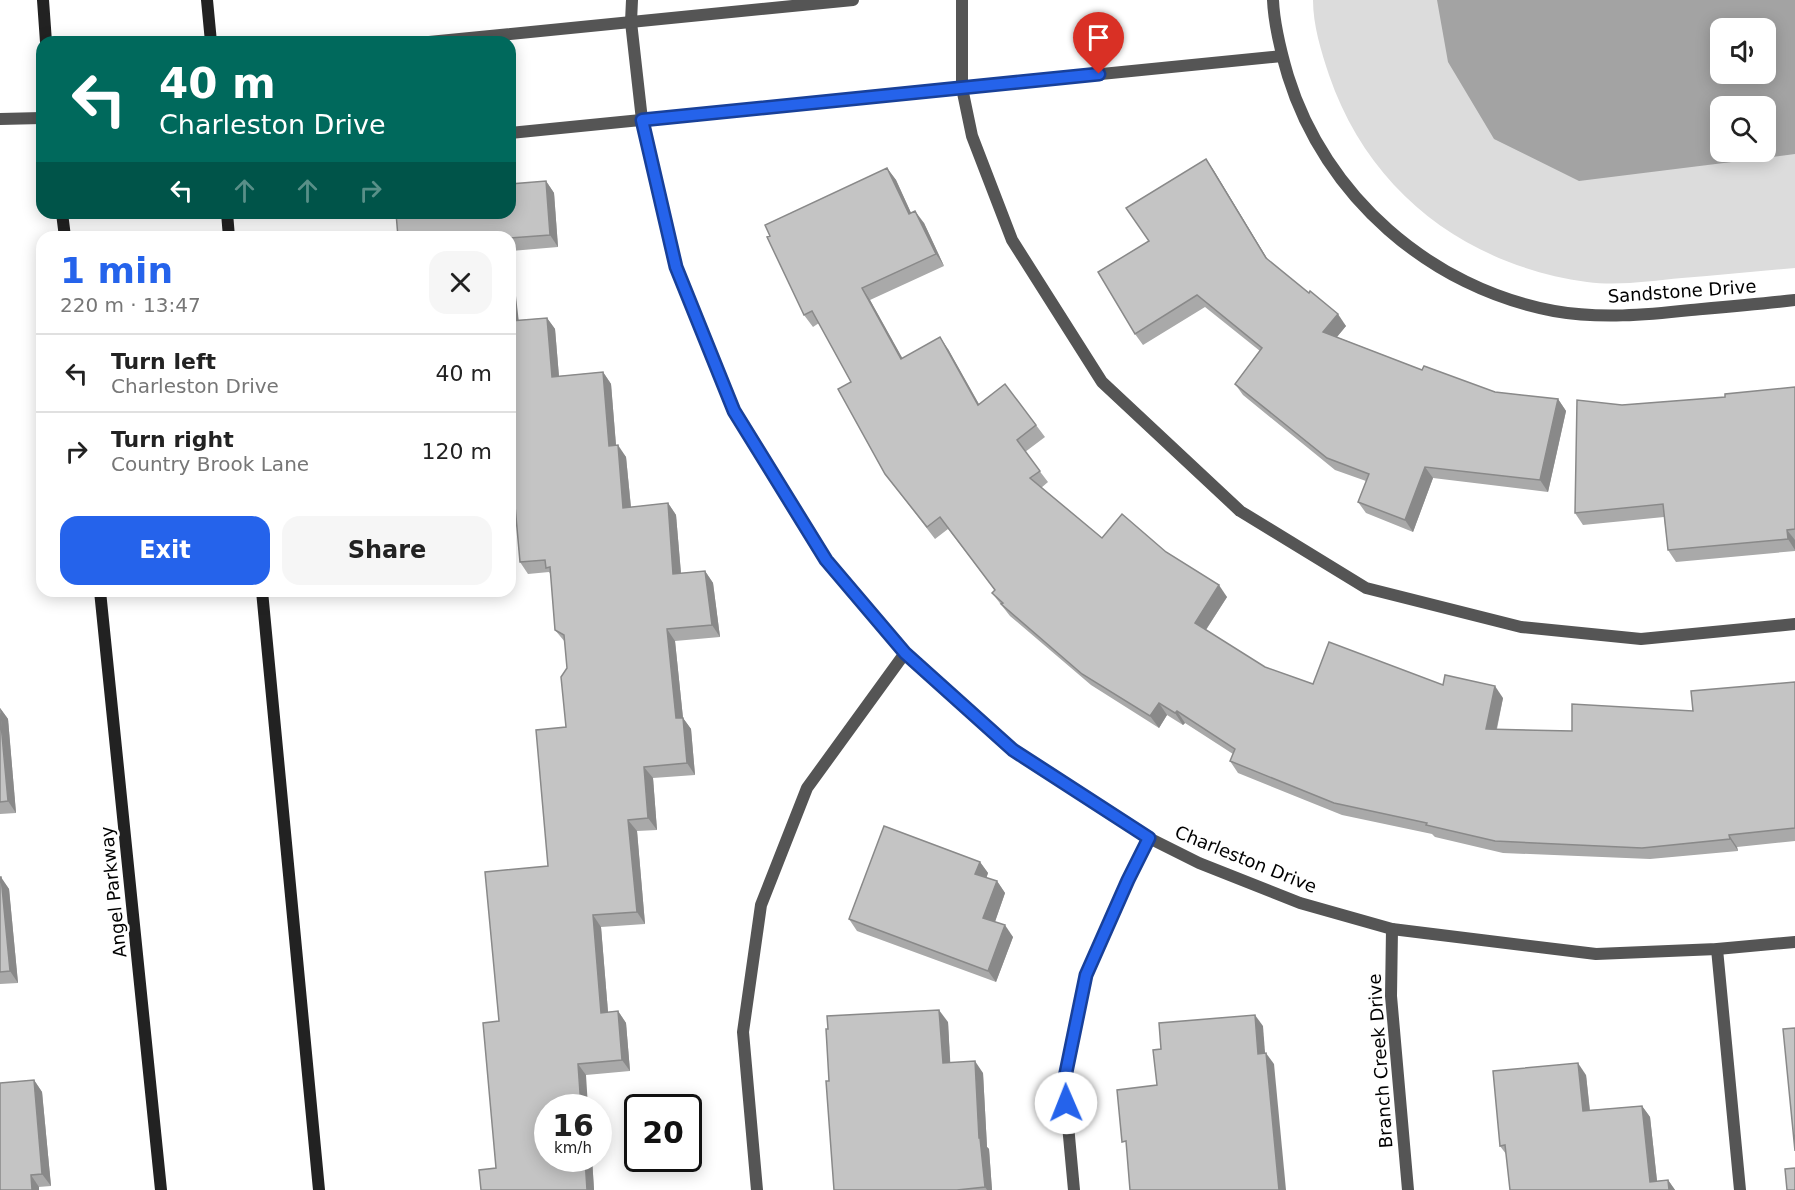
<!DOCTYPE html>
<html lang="en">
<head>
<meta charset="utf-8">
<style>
	:root { --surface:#fff; --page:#f6f6f6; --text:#222; --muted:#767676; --line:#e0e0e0; --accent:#2563eb }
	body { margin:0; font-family:"DejaVu Sans",sans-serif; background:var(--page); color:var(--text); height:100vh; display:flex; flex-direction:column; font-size:22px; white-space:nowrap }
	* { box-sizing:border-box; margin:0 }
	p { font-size:20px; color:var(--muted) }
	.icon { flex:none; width:33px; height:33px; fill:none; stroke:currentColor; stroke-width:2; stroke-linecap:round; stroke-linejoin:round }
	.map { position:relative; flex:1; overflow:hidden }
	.side { position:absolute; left:36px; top:231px; width:480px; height:366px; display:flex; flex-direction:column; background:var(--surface); border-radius:18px; box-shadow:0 3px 15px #0003 }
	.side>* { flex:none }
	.top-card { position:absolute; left:36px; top:36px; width:480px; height:183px; border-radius:18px; box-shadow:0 3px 15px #0003; background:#00695c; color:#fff; overflow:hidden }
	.fabs { position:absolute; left:1710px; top:18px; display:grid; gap:12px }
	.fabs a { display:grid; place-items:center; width:66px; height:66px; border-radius:12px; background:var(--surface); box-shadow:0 3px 15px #0003; font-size:30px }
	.speed { position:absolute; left:534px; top:1094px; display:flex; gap:12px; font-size:30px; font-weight:700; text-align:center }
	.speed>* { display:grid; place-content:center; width:78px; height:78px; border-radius:50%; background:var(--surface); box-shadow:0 3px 15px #0003; line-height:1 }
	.speed small { font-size:15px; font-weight:400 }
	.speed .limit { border:3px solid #111; border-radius:9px; background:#fff; color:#111 }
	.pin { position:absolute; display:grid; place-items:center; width:51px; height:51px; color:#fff; margin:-62px -26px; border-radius:50% 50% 50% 0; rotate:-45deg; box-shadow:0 0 6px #0007 }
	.pin .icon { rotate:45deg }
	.me { position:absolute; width:66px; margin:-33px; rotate:359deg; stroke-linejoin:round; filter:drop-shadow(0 0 4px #0008) }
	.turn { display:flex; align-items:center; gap:21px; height:126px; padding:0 24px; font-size:27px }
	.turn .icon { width:78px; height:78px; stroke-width:2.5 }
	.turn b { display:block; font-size:42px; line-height:51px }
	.lanes { display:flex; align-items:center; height:57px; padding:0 24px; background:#0003; justify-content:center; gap:30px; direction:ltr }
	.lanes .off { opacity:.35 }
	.round { display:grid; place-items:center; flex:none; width:63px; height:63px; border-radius:18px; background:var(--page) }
	.overview { display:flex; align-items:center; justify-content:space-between; height:102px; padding:0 24px }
	h1 { font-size:36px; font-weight:800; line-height:45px; color:var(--accent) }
	.cta { display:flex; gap:12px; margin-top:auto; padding:12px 24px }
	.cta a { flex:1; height:69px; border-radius:18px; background:var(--accent); color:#fff; font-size:24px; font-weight:800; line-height:69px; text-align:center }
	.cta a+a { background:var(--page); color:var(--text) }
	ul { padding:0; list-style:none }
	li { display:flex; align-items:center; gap:18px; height:78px; padding:0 24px; border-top:2px solid var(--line) }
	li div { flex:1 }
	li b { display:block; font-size:22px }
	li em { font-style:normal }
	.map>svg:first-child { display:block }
	.green { fill:#dcdcdc; fill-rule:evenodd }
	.water { fill:#a3a3a3; fill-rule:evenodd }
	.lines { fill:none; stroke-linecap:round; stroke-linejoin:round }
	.service { stroke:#555; stroke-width:12 }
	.minor { stroke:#555; stroke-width:12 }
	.tertiary { stroke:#555; stroke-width:12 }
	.secondary { stroke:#222; stroke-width:12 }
	.wall { fill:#a9a9a9 }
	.shaded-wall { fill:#898989 }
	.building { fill:#c4c4c4; stroke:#898989; stroke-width:1.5 }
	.route-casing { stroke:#184099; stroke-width:15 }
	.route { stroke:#2563eb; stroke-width:10 }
	.labels { text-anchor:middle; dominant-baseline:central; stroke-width:5; stroke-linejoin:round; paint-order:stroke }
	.street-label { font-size:18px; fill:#000; stroke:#fff }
</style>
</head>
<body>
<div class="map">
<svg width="1795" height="1190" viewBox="0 0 1795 1190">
	<rect width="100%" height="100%" fill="#fff"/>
	<path class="green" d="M1313 0H1795V268C1757 271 1720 275 1682 278 1651 281 1618 286 1587 282 1466 265 1369 192 1329 75 1321 51 1313 25 1313 0ZM1720 28H1766V74H1720ZM1720 106H1766V152H1720Z"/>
	<path class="water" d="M1437 0H1795V154L1579 181 1494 139 1448 62ZM1720 28H1766V74H1720ZM1720 106H1766V152H1720Z"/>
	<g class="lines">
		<g class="service">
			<polyline points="962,0 962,88 972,136 1012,240 1102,382 1240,511 1366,588 1521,627 1641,639 1795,624"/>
			<polyline points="1717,949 1740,1190"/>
			<polyline points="1074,1190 1064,1082 1086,975 1128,880 1149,838"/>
		</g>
		<g class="minor">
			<polyline points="632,0 631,22 642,120 676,268 734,411 826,560 905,653 1013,750 1149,838 1199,863 1300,903 1392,929 1596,954 1717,949 1795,942"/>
			<path d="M1273 0C1274 25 1281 52 1288 76 1325 196 1430 288 1554 311 1599 319 1646 315 1691 310 1725 307 1760 304 1795 300"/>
			<polyline points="429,42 853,0"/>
			<polyline points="510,133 1282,56"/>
			<polyline points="1392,929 1391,996 1408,1190"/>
			<polyline points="757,1190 743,1032 761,905 807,788 905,653"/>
		</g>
		<polyline class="tertiary" points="0,119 42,118"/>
		<g class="secondary">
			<polyline points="43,0 46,42"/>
			<polyline points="207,0 211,42"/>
			<polyline points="62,213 65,237"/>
			<polyline points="227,213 229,237"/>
			<polyline points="100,591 161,1190"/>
			<polyline points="262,591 319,1190"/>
		</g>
	</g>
	<g class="wall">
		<polygon points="1206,159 1214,171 1268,260 1346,326 1337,337 1422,370 1495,392 1558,399 1566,411 1548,492 1433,478 1413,532 1366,513 1358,502 1366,481 1335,470 1243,395 1235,384 1260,351 1205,307 1143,345 1135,334 1149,241"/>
		<polygon points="887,168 896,180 911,213 924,223 944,266 870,300 902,358 948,349 979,404 1036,425 1045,437 1025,452 1048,482 1041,488 1102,538 1166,552 1227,597 1206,630 1265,667 1313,684 1443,685 1503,698 1497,729 1572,731 1693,711 1795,682 1795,841 1737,847 1738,851 1650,859 1503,853 1435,837 1432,834 1342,815 1238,773 1230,761 1233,754 1185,723 1183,725 1167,715 1159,728 1091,685 1010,616 992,593 995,590 948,529 935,539 885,474 851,382 819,323 813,327 804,315"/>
		<polygon points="546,181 554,193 558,247 511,251 518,320 547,318 555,329 559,376 603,372 611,384 616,445 626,457 631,507 668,503 676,515 681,573 705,571 713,583 720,637 675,641 683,718 691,729 695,775 653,778 657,830 637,831 645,924 601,927 608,1012 618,1011 626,1023 630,1071 586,1075 548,1158 592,1158 594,1190 496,1168 499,1021 548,866 566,727 567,668 565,642 555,630 551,575 549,572 528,574 520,562 510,449 510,237"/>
		<polygon points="1795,387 1795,551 1676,562 1668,550 1664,517 1583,525 1575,513 1622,405 1725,397"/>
		<polygon points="0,708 8,719 16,813 0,814"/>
		<polygon points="980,862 988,873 986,878 997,881 1005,893 995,922 1013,937 996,982 857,931 849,919"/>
		<polygon points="0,877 9,889 18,983 0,984"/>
		<polygon points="948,1022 950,1063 983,1073 987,1147 989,1149 992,1190 834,1190 829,1081"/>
		<polygon points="1586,1075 1590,1110 1642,1106 1650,1117 1657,1181 1668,1180 1675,1190 1510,1190 1506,1154 1500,1146"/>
		<polygon points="34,1080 42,1092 51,1186 0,1190"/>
	</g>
	<g class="shaded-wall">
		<polygon points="1206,159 1214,171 1274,270 1266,258"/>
		<polygon points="887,168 896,180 917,226 909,214"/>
		<polygon points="546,181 554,193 558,247 550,235"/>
		<polygon points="915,211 924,223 944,266 936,254"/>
		<polygon points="510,249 511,251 520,332 511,321 510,307"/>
		<polygon points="862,288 870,300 909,370 901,359"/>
		<polygon points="1338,314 1346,326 1331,344 1323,332"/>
		<polygon points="547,318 555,329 560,389 552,377"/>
		<polygon points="940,337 948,349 986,417 978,405"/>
		<polygon points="603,372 611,384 617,458 609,446"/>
		<polygon points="1558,399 1566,411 1548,492 1540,480"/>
		<polygon points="618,445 626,457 632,519 623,508"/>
		<polygon points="1425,467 1433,478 1413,532 1405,520"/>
		<polygon points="668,503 676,515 682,586 673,574"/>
		<polygon points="1787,530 1795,540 1795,550 1788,539"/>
		<polygon points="705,571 713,583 720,637 712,625"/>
		<polygon points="1219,585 1227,597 1203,634 1195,623"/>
		<polygon points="667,629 675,641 683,718 691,729 695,775 687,763 676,718"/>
		<polygon points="1495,686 1503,698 1494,740 1486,729"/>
		<polygon points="1159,703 1167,715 1159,728 1150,716"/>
		<polygon points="0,708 8,719 16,813 8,801"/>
		<polygon points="1177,711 1185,723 1183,725 1175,713"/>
		<polygon points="644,767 653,778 657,830 648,818"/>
		<polygon points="628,820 637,831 645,924 637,912"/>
		<polygon points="1729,835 1737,847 1738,851 1730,839"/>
		<polygon points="980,862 988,873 984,885 975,874"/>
		<polygon points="1,877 9,889 18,983 10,971"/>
		<polygon points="997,881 1005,893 992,930 983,918"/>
		<polygon points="593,915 601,927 609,1024 601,1013"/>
		<polygon points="1005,925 1013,937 996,982 988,971"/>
		<polygon points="939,1010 948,1022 951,1075 943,1063"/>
		<polygon points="618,1011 626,1023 630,1071 622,1060"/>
		<polygon points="1255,1015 1263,1026 1266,1065 1258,1054"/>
		<polygon points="1266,1053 1274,1064 1286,1190 1279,1190"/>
		<polygon points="975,1061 983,1073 987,1147 989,1149 992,1190 987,1190 985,1187 979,1138"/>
		<polygon points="1578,1063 1586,1075 1591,1123 1583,1111"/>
		<polygon points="578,1064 586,1075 588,1107 581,1107"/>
		<polygon points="34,1080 42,1092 51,1186 42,1174"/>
		<polygon points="1642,1106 1650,1117 1658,1190 1650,1182"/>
		<polygon points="585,1158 592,1158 594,1190 587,1190"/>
		<polygon points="31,1175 39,1187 39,1190 32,1190"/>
		<polygon points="1668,1180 1675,1190 1669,1190"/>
	</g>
	<g class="building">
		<polygon points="1206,159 1266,258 1309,293 1310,291 1338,314 1323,332 1422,370 1424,366 1495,392 1558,399 1540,480 1425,467 1405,520 1358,502 1369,474 1327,458 1235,384 1262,348 1197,295 1135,334 1098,272 1149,241 1126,208"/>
		<polygon points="887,168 909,214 915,211 936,254 862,288 901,359 940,337 978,405 1005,384 1036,425 1017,440 1040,471 1030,478 1102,538 1122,514 1166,552 1219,585 1195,623 1265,667 1313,684 1329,642 1443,685 1445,675 1495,686 1486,729 1572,731 1572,704 1693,711 1691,691 1795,682 1795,828 1729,835 1730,839 1642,848 1495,841 1426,825 1427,823 1334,803 1230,761 1235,749 1177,711 1175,713 1159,703 1150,716 1082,674 1001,604 1003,603 992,593 995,590 940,517 927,527 885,474 838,389 851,382 812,311 804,315 767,237 770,236 765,225"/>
		<polygon points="546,181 550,235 510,238 510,237 398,237 396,213 510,213 510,184"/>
		<polygon points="510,307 511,321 547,318 552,377 603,372 609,446 618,445 623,508 668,503 673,574 705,571 712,625 667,629 676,718 683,718 687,763 644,767 648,818 628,820 637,912 593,915 601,1013 618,1011 622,1060 578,1064 581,1107 548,1107 548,1158 585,1158 587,1190 481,1190 479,1170 496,1168 483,1023 499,1021 485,872 548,866 536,730 566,727 561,677 567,668 564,635 555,630 550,567 546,568 545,560 520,562 510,449"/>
		<polygon points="1795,387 1795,529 1787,530 1788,539 1668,550 1663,504 1575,513 1577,400 1622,405 1725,397 1725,394"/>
		<polygon points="0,713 8,801 0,802"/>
		<polygon points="884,826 980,862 975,874 997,881 983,918 1005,925 988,971 849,919"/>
		<polygon points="0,877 1,877 10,971 0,972"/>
		<polygon points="939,1010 943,1063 975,1061 979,1138 980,1138 985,1187 957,1190 834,1190 826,1081 829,1081 826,1029 828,1029 827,1016"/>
		<polygon points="1255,1015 1258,1054 1266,1053 1279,1190 1130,1190 1126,1141 1122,1142 1117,1090 1157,1085 1153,1050 1161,1049 1159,1023"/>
		<polygon points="1795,1028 1795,1151 1783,1029"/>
		<polygon points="1578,1063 1583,1111 1642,1106 1650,1182 1668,1180 1669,1190 1510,1190 1505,1145 1500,1146 1493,1071"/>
		<polygon points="34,1080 42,1174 31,1175 32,1190 0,1190 0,1083"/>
		<polygon points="1795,1168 1795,1190 1787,1190 1785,1169"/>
	</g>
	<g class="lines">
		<g class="route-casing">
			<polyline id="route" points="1066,1103 1064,1082 1086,975 1128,880 1149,838 1013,750 905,653 826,560 734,411 676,267 642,120 1099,74"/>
		</g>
		<use href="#route" class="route"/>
	</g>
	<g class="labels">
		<g class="street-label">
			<text transform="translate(1682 291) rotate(-4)">Sandstone Drive</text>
			<text transform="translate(1246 859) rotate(22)">Charleston Drive</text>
			<text transform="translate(113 892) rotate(-96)">Angel Parkway</text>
			<text transform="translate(1380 1061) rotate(-94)">Branch Creek Drive</text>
		</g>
	</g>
</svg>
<div class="fabs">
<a><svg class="icon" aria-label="sound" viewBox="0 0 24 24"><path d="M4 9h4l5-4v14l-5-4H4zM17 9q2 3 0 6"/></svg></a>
<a><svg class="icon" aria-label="search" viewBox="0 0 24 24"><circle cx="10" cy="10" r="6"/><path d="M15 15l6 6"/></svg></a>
</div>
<div class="speed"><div>16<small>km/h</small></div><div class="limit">20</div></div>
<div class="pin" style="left:1099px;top:74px;background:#d93025"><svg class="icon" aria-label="arrive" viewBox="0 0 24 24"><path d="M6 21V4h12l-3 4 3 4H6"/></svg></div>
<svg class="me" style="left:1066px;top:1103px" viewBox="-20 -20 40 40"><circle r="19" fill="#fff"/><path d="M0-13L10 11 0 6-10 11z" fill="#2563eb"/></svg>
<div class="top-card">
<div class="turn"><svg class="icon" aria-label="left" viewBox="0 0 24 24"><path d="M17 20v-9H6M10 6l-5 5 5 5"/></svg><div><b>40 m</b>Charleston Drive</div></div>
<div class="lanes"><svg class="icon" aria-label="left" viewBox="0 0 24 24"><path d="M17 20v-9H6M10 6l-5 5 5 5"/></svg><svg class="icon off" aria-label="ahead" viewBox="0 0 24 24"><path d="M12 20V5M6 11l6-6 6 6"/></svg><svg class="icon off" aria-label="ahead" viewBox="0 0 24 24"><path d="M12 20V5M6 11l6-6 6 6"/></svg><svg class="icon off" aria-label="right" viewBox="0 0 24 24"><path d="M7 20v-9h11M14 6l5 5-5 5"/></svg></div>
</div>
<section class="side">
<div class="overview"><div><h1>1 min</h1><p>220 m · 13:47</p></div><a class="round"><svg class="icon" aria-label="close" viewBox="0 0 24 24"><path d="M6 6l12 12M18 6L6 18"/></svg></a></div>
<ul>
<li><svg class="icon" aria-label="left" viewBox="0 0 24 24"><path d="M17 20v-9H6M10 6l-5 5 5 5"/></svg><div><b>Turn left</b><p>Charleston Drive</p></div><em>40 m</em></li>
<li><svg class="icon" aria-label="right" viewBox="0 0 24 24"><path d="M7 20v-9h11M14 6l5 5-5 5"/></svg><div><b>Turn right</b><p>Country Brook Lane</p></div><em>120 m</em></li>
</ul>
<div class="cta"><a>Exit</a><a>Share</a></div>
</section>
</div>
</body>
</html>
